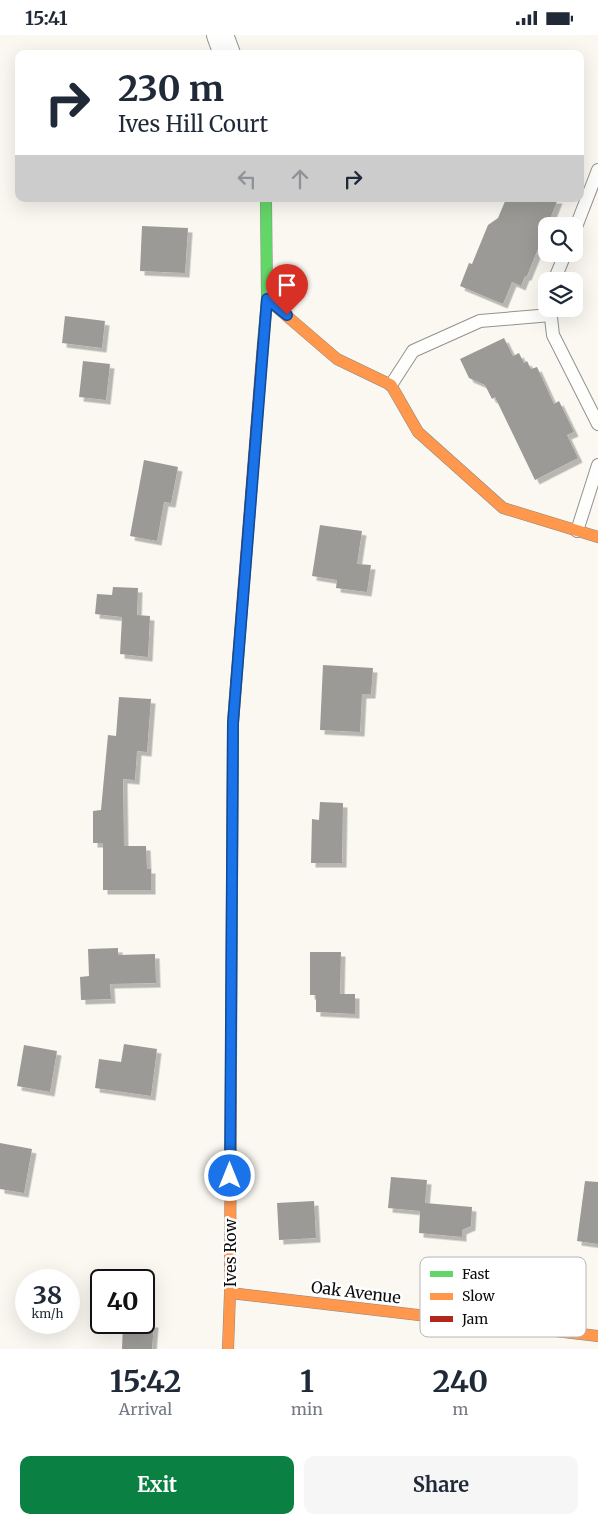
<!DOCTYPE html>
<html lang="en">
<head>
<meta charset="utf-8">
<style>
	:root { --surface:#fff; --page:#f6f6f7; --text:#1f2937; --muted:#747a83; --accent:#0b8043 }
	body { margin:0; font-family:Merriweather,serif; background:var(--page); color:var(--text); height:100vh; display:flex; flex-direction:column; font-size:19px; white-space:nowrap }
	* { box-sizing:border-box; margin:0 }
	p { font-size:16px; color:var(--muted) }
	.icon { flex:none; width:28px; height:28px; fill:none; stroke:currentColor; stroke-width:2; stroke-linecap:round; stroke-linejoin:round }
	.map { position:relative; height:1314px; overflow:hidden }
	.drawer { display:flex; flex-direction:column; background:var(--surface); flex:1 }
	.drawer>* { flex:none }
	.guide { position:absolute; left:15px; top:15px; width:569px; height:152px; border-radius:10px; box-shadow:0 5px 20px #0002; background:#fff; color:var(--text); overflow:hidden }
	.tools { position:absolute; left:538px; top:182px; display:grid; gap:10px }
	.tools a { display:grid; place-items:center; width:45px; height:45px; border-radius:10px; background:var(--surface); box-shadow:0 5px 20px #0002; font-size:25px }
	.speed { position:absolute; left:15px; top:1234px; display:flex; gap:10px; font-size:25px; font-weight:700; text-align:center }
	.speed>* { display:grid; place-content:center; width:65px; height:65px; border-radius:50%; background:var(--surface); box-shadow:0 5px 20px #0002; line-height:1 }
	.speed small { font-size:12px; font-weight:400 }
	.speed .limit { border:2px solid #111; border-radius:8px; background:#fff; color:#111 }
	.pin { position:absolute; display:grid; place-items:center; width:42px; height:42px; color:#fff; margin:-51px -21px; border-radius:50% 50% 50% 0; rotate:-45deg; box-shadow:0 0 5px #0007 }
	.pin .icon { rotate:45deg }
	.me { position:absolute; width:55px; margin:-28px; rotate:0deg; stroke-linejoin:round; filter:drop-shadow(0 0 4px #0008) }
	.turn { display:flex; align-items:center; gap:18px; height:105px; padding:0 20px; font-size:22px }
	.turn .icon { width:65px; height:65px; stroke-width:2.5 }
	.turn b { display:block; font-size:35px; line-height:42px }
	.lanes { display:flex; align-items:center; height:48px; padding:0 20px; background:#0003; justify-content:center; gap:25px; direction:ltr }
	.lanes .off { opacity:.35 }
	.eta { display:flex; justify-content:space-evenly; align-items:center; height:85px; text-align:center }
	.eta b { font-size:30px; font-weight:700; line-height:35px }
	.primary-button { display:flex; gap:10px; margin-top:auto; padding:10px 20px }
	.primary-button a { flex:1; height:58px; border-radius:10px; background:var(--accent); color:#fff; font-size:20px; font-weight:700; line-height:58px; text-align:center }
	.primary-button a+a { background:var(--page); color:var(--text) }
	.status { display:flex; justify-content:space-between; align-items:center; height:35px; padding:0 25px; background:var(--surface); direction:ltr }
	.status svg { height:14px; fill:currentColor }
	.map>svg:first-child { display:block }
	.building { fill:#9c9a97; filter:url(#shadow) }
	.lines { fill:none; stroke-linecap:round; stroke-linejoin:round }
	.lane-casing { stroke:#93928f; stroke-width:14 }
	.street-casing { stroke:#93928f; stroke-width:28 }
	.fast-casing { stroke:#8a8986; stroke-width:12 }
	.slow-casing { stroke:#8a8986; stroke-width:12 }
	.jam-casing { stroke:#8a8986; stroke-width:12 }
	.lane { stroke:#fefefd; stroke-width:12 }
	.street { stroke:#fefefd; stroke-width:26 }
	.fast { stroke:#63d668; stroke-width:11 }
	.slow { stroke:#ff974d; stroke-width:11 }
	.jam { stroke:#b3261e; stroke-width:11 }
	.route-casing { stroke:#114b97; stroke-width:12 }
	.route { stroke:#1a73e8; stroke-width:9 }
	.labels { text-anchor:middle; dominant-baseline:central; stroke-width:5; stroke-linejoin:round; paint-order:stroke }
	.street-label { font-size:16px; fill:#0c0c0c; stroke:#fff }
	.key { fill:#fff; stroke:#b6b6b6; stroke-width:1 }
	.key-label { font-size:14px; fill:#0c0c0c }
</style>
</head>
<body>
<div class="status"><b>15:41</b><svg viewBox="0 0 49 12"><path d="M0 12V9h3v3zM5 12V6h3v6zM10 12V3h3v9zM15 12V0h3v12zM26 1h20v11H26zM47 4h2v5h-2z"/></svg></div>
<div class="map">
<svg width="598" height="1314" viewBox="0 0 598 1314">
	<defs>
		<filter id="shadow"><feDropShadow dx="4.5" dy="4.5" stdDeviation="0" flood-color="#0004"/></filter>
	</defs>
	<rect width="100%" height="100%" fill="#faf8f1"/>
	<g class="building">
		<polygon points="506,164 558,164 527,241 525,241 521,251 512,247 503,269 460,251 469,228 472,229 488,190 498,183"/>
		<polygon points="142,191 188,193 185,238 140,236"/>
		<polygon points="65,281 105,286 102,313 62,308"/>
		<polygon points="504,303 513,321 519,318 524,328 527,326 531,334 537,332 554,369 559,366 574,397 567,400 578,423 535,445 495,362 492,364 485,350 469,343 460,324"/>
		<polygon points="83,326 110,329 106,365 79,362"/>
		<polygon points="144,425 178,432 171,468 164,467 157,506 130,501"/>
		<polygon points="320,490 362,496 357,529 371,530 367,557 336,553 337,545 312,541"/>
		<polygon points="113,552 138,553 137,580 150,581 148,622 120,619 122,582 95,579 97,559 112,560"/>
		<polygon points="323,630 373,633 371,659 362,659 360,697 320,695"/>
		<polygon points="119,662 151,664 147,717 137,716 135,745 123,744 124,811 146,811 147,834 151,834 151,855 103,855 103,808 93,808 93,776 101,775 108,700 116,701"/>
		<polygon points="320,767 343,768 342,828 311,828 312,784 319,785"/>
		<polygon points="118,913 118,920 155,919 156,948 110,949 111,964 81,965 80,942 89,941 88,914"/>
		<polygon points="310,917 341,917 340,959 355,959 355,979 316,977 316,960 310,960"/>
		<polygon points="124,1009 157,1014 151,1061 95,1053 99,1024 121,1027"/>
		<polygon points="24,1010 57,1016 50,1057 17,1051"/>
		<polygon points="0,1108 32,1114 24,1158 0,1154"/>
		<polygon points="391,1142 427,1145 425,1168 472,1172 471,1191 462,1195 462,1202 419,1198 420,1176 388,1173"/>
		<polygon points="585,1146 598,1147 598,1209 577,1206"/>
		<polygon points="314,1166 316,1203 279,1205 277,1168"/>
		<polygon points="123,1288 154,1288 152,1314 122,1314"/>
	</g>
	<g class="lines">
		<g class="lane-casing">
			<g id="lane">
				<polyline points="574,197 598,135"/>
				<polyline points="554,246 565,219"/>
				<polyline points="550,274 553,300 598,389"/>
				<polyline points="391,350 413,316 480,286 551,280"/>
				<polyline points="577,496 598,430"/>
			</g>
		</g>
		<g class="street-casing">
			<polyline id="street" points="220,0 227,19"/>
		</g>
		<g class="fast-casing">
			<g id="fast">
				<polyline points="263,308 267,264 266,164"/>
				<polyline points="231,1028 233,688 236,648"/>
			</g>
		</g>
		<g class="slow-casing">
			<g id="slow">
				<polyline points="267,264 337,324 391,350 418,397 503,473 598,502"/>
				<polyline points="230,1258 598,1301"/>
				<polyline points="228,1314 230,1258 231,1028"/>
			</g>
		</g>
		<g class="jam-casing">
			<polyline id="jam" points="236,648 263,308"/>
		</g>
		<use href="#lane" class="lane"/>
		<use href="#street" class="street"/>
		<use href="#fast" class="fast"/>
		<use href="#slow" class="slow"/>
		<use href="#jam" class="jam"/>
	</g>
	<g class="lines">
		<g class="route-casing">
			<polyline id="route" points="230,1141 233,688 267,264 287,280"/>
		</g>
		<use href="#route" class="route"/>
	</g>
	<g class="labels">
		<g class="street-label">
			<text transform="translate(230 1218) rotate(-90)">Ives Row</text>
			<text transform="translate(356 1257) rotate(7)">Oak Avenue</text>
		</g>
	</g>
	<rect x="420" y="1222" width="166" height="80" rx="8" class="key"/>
	<rect x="430" y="1236" width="23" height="6" fill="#63d668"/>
	<rect x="430" y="1258" width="23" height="7" fill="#ff974d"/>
	<rect x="430" y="1281" width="23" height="6" fill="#b3261e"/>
	<g class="key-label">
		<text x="462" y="1244">Fast</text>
		<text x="462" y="1266">Slow</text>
		<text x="462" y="1289">Jam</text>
	</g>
</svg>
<div class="tools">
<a><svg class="icon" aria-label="search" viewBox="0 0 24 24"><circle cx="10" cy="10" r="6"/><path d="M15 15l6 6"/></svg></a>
<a><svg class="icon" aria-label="layers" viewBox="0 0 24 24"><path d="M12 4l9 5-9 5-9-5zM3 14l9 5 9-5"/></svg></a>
</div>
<div class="speed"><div>38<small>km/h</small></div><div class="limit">40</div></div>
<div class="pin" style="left:287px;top:280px;background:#d93025"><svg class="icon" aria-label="arrive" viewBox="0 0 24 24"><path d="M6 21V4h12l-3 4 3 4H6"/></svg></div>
<svg class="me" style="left:230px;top:1141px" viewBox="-20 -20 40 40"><circle r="17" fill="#1a73e8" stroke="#fff" stroke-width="3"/><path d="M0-11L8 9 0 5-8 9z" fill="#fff"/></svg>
<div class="guide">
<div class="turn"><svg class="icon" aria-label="right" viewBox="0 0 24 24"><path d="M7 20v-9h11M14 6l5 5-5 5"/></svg><div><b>230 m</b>Ives Hill Court</div></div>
<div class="lanes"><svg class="icon off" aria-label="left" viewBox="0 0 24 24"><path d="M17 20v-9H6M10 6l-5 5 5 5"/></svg><svg class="icon off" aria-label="ahead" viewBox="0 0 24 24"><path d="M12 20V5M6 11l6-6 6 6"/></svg><svg class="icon" aria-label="right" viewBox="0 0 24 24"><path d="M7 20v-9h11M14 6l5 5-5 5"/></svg></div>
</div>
</div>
<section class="drawer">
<div class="eta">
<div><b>15:42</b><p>Arrival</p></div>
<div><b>1</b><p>min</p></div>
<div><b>240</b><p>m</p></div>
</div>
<div class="primary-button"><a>Exit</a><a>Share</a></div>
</section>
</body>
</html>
